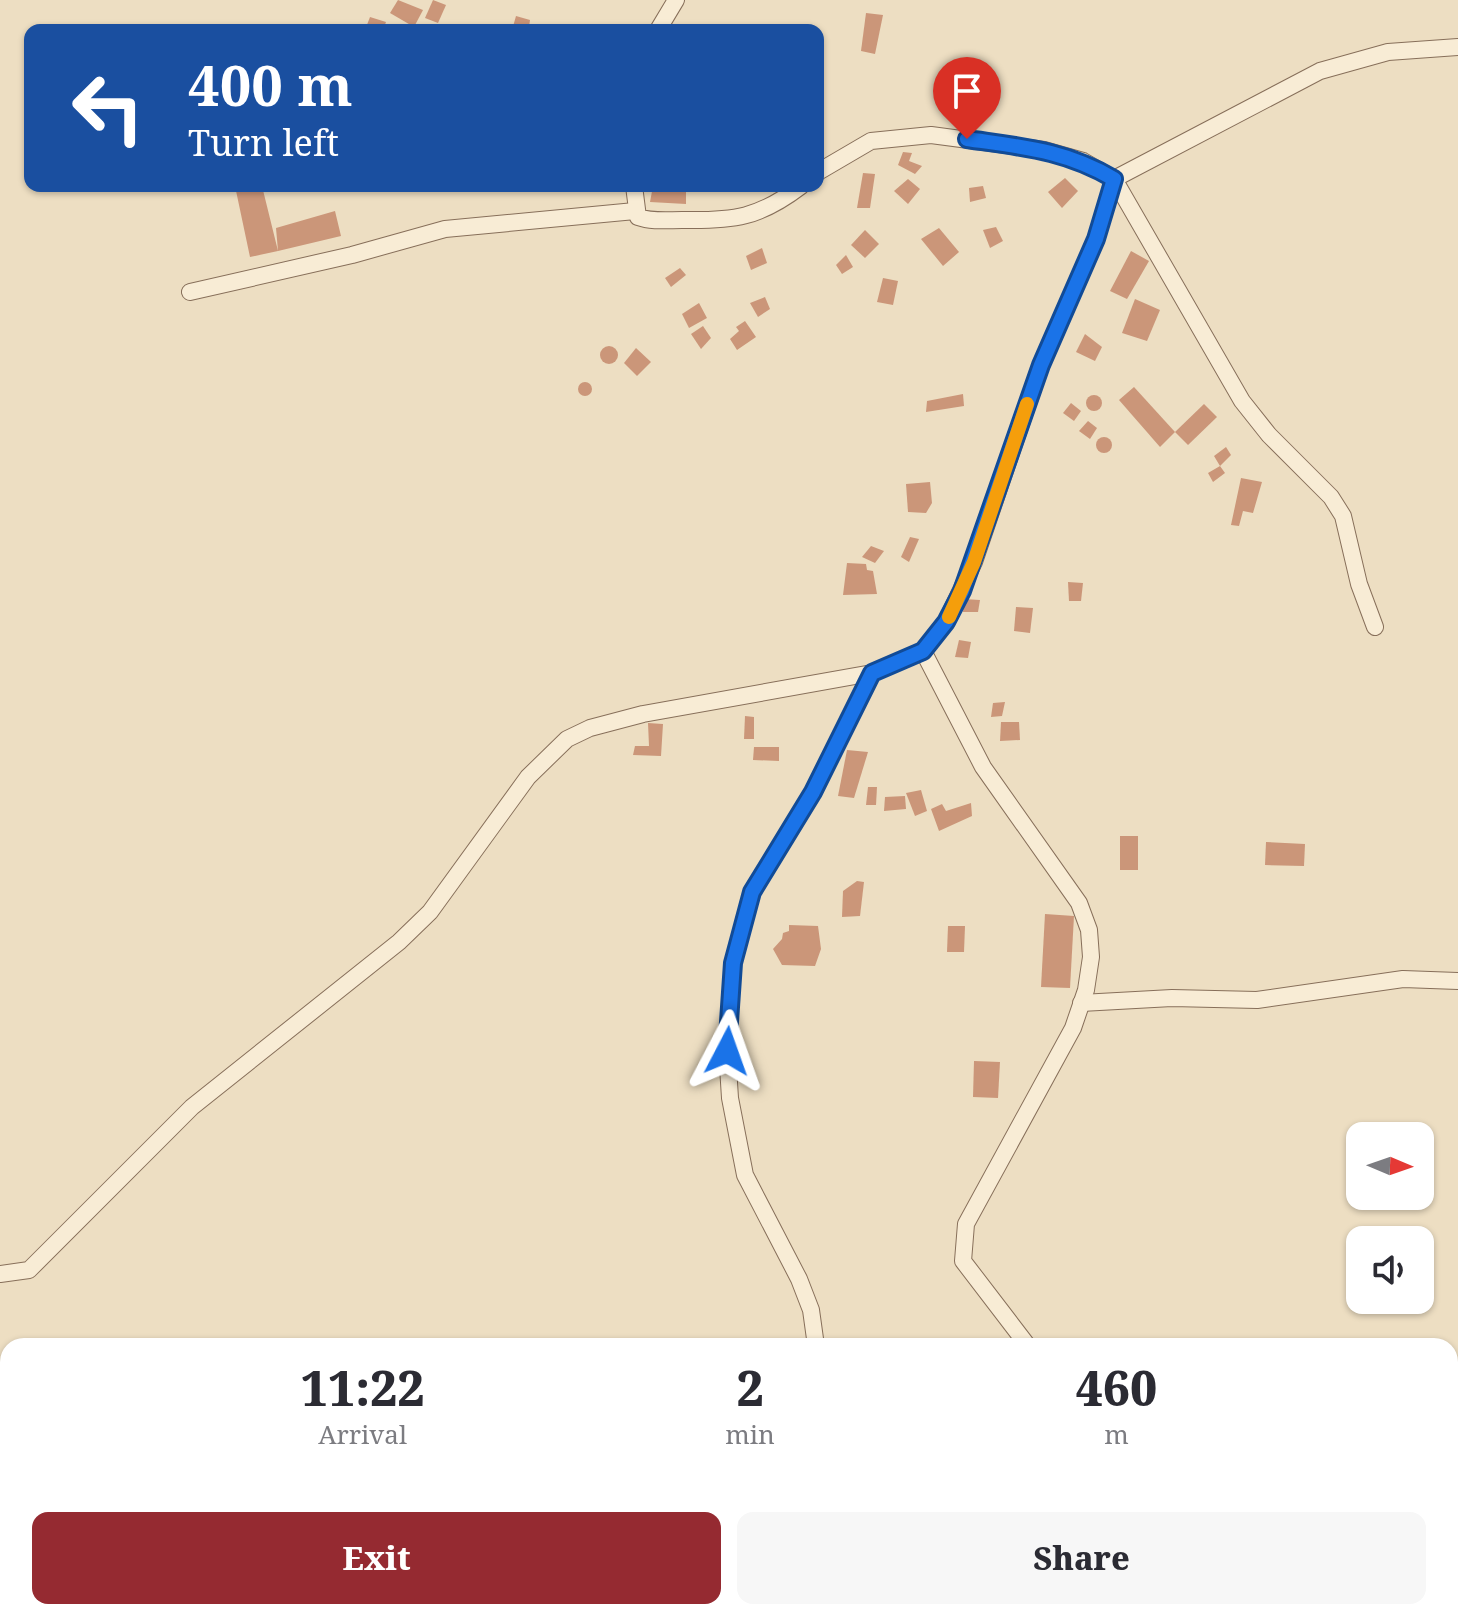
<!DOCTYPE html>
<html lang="en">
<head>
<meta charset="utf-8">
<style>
	:root { --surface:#fff; --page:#f7f7f7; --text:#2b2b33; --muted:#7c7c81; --accent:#952a31 }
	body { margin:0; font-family:"Noto Serif",serif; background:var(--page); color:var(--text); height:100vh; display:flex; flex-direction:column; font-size:30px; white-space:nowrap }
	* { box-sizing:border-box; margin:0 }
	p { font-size:26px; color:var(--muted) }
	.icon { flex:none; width:44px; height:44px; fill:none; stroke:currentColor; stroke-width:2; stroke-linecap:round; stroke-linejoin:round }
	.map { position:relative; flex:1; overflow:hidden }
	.side { position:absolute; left:0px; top:1338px; width:1458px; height:282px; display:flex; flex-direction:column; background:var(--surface); border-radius:24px 24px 0 0; box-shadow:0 2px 6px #0004 }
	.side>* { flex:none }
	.hud { position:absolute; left:24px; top:24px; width:800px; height:168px; border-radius:16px; box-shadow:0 2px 6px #0004; background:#1a4fa0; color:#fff; overflow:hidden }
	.needle { width:52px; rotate:92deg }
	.buttons { position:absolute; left:1346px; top:1122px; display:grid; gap:16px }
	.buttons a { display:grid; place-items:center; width:88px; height:88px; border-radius:16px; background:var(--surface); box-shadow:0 2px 6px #0004; font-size:40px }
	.pin { position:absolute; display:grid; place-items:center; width:68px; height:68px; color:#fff; margin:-82px -34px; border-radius:50% 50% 50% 0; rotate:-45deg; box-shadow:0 0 8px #0007 }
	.pin .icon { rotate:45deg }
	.me { position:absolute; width:88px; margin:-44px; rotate:4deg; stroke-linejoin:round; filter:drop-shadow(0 0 6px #0008) }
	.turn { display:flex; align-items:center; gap:28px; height:168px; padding:0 32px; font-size:36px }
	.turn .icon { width:104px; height:104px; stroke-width:2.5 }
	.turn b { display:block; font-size:56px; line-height:68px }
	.eta { display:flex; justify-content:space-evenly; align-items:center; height:136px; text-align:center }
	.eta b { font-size:48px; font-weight:800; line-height:56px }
	.primary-button { display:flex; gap:16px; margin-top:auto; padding:16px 32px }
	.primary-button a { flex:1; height:92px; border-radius:16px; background:var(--accent); color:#fff; font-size:32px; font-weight:800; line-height:92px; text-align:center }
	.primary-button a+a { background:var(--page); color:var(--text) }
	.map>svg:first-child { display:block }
	.building { fill:#cb9679 }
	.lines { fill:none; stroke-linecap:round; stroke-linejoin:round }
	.street-casing { stroke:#876f5a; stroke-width:18 }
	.street { stroke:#f8ecd5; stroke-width:16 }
	.route-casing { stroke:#114b97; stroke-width:20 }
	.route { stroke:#1a73e8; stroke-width:14 }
	.slow { stroke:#f59e0b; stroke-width:14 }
</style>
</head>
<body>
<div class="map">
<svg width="1458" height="1619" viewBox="0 0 1458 1619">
	<rect width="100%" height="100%" fill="#eddec2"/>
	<g class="building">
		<polygon points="398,0 423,10 414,27 390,13"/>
		<polygon points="433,0 446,5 438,23 425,18"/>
		<polygon points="866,13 883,15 875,54 861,51"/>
		<polygon points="516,16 530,20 529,27 537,30 512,30"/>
		<polygon points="370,17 386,22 383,30 365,30"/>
		<polygon points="903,152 912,153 909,161 922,166 915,174 898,165"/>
		<polygon points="863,173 875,174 870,208 857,208"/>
		<polygon points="1065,178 1078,191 1062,208 1048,192"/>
		<polygon points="908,179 920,189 908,204 894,191"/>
		<polygon points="235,186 262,186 278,251 276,228 335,211 341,236 278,251 250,257"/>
		<polygon points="653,186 686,186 686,204 650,202"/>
		<polygon points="983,186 986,198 970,202 969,188"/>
		<polygon points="996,227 1003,241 990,248 983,230"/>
		<polygon points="939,228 959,252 943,266 921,239"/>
		<polygon points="865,230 879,244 865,258 851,245"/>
		<polygon points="762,248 767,263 751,270 746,256"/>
		<polygon points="1131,251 1149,261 1127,299 1110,291"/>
		<polygon points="846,255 853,267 842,274 836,265"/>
		<polygon points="680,268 686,275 671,287 665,278"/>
		<polygon points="883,278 898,281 893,305 877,302"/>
		<polygon points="765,297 770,309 758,317 750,303"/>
		<polygon points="1135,299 1160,310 1147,341 1122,333"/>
		<polygon points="699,303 707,318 689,328 682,314"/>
		<polygon points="745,321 756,337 737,350 730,339 739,331 736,327"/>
		<polygon points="703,326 711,338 701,349 691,334"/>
		<polygon points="1085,334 1102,347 1095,361 1076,352"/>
		<circle cx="609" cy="355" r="9"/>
		<polygon points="636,348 651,362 637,376 624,363"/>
		<circle cx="585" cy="389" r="7"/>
		<polygon points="1134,387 1175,432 1160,447 1119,400"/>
		<polygon points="963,394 964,406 926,412 927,401"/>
		<circle cx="1094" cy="403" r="8"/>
		<polygon points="1071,403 1081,411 1074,421 1063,413"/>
		<polygon points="1204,404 1217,417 1188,445 1175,432"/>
		<polygon points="1088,421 1097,428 1090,439 1079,431"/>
		<circle cx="1104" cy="445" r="8"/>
		<polygon points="1226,447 1231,455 1220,466 1225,473 1213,482 1208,473 1220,466 1214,456"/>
		<polygon points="1241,478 1262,482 1253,513 1243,511 1239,526 1231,525"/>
		<polygon points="930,482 932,503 926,513 908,512 906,484"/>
		<polygon points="910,537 919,539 909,562 901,557"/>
		<polygon points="871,546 884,551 875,563 862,557"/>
		<polygon points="847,563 866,564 867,570 873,571 877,594 843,595"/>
		<polygon points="1068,582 1083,583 1081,601 1069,601"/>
		<polygon points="964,599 980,600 978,612 963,612"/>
		<polygon points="1016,607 1033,608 1030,633 1014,631"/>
		<polygon points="959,640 971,642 968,658 955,657"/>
		<polygon points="1005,702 1002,716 991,717 993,703"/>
		<polygon points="745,716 754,717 754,739 744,739"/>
		<polygon points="1001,722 1019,722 1020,740 1000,741"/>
		<polygon points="648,723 663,724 661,756 633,755 635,746 649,746"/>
		<polygon points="754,747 779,747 779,761 753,760"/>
		<polygon points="847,750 868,752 854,798 838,796"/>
		<polygon points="868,787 877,787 876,805 866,805"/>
		<polygon points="921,790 927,811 915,816 906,793"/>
		<polygon points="905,796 906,809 884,811 885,797"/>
		<polygon points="971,803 972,816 939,831 931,809 942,804 946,811"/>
		<rect x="1120" y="836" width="18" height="34"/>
		<polygon points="1266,842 1305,844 1304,866 1265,865"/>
		<polygon points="857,881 864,882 860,916 842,917 843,891"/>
		<polygon points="1045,914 1074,916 1070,988 1041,987"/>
		<polygon points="789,925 818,926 821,949 815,966 782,965 773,949 782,939 783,933 789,931"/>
		<polygon points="948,926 965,926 964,952 947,952"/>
		<polygon points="974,1061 1000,1062 998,1098 973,1097"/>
	</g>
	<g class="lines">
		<g class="street-casing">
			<g id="street">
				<polyline points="658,30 676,0"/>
				<polyline points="818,172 871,141 931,135 1044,150 1083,161 1114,179 1242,401 1269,435 1331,497 1343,516 1359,584 1375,627"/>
				<path d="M634 186 638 217C652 222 668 220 682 220 734 221 759 218 801 186"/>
				<polyline points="190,292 352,255 445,229 635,211"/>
				<polyline points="923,651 983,767 1079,903 1089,930 1091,957 1086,990 1073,1028 966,1224 963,1261 1028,1346"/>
				<polyline points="1081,1003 1172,998 1257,1000 1403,979 1458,981"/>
				<polyline points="0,1274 29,1270 192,1107 399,942 430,912 528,777 567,739 590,728 643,714 872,673 923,651 946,622 974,562 1041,365 1096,239 1114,179 1320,71 1388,52 1458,47"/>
				<polyline points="816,1346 811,1310 799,1279 745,1175 730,1098 727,1051 733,963 752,892 813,792 872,673"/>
				<polyline points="762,1619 763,1612"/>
				<polyline points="805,1619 812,1612"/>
			</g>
		</g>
		<use href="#street" class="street"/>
	</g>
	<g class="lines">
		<g class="route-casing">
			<path id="route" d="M727 1051 733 963 752 892 813 792 872 673 923 651 946 622 962 591 1041 365 1096 239 1114 179C1065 150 1022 147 967 139"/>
		</g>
		<use href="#route" class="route"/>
		<polyline class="slow" points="949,617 974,562 1027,404"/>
	</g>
</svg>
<div class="buttons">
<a><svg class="needle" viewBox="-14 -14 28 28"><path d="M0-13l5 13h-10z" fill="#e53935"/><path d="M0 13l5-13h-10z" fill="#7c7c81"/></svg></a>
<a><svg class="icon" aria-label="sound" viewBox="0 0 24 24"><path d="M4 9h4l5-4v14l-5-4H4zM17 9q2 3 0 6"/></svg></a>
</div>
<div class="pin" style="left:967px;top:139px;background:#d93025"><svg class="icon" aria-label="arrive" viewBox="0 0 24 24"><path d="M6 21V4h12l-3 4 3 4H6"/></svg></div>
<svg class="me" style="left:727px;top:1051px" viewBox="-20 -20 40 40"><path d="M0-17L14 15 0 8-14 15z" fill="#1a73e8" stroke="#fff" stroke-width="4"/></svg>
<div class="hud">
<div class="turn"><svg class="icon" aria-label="left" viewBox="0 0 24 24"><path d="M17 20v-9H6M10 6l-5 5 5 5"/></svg><div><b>400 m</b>Turn left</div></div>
</div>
<section class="side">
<div class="eta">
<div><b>11:22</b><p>Arrival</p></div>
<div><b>2</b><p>min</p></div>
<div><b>460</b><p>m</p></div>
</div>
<div class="primary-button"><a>Exit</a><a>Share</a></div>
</section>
</div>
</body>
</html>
